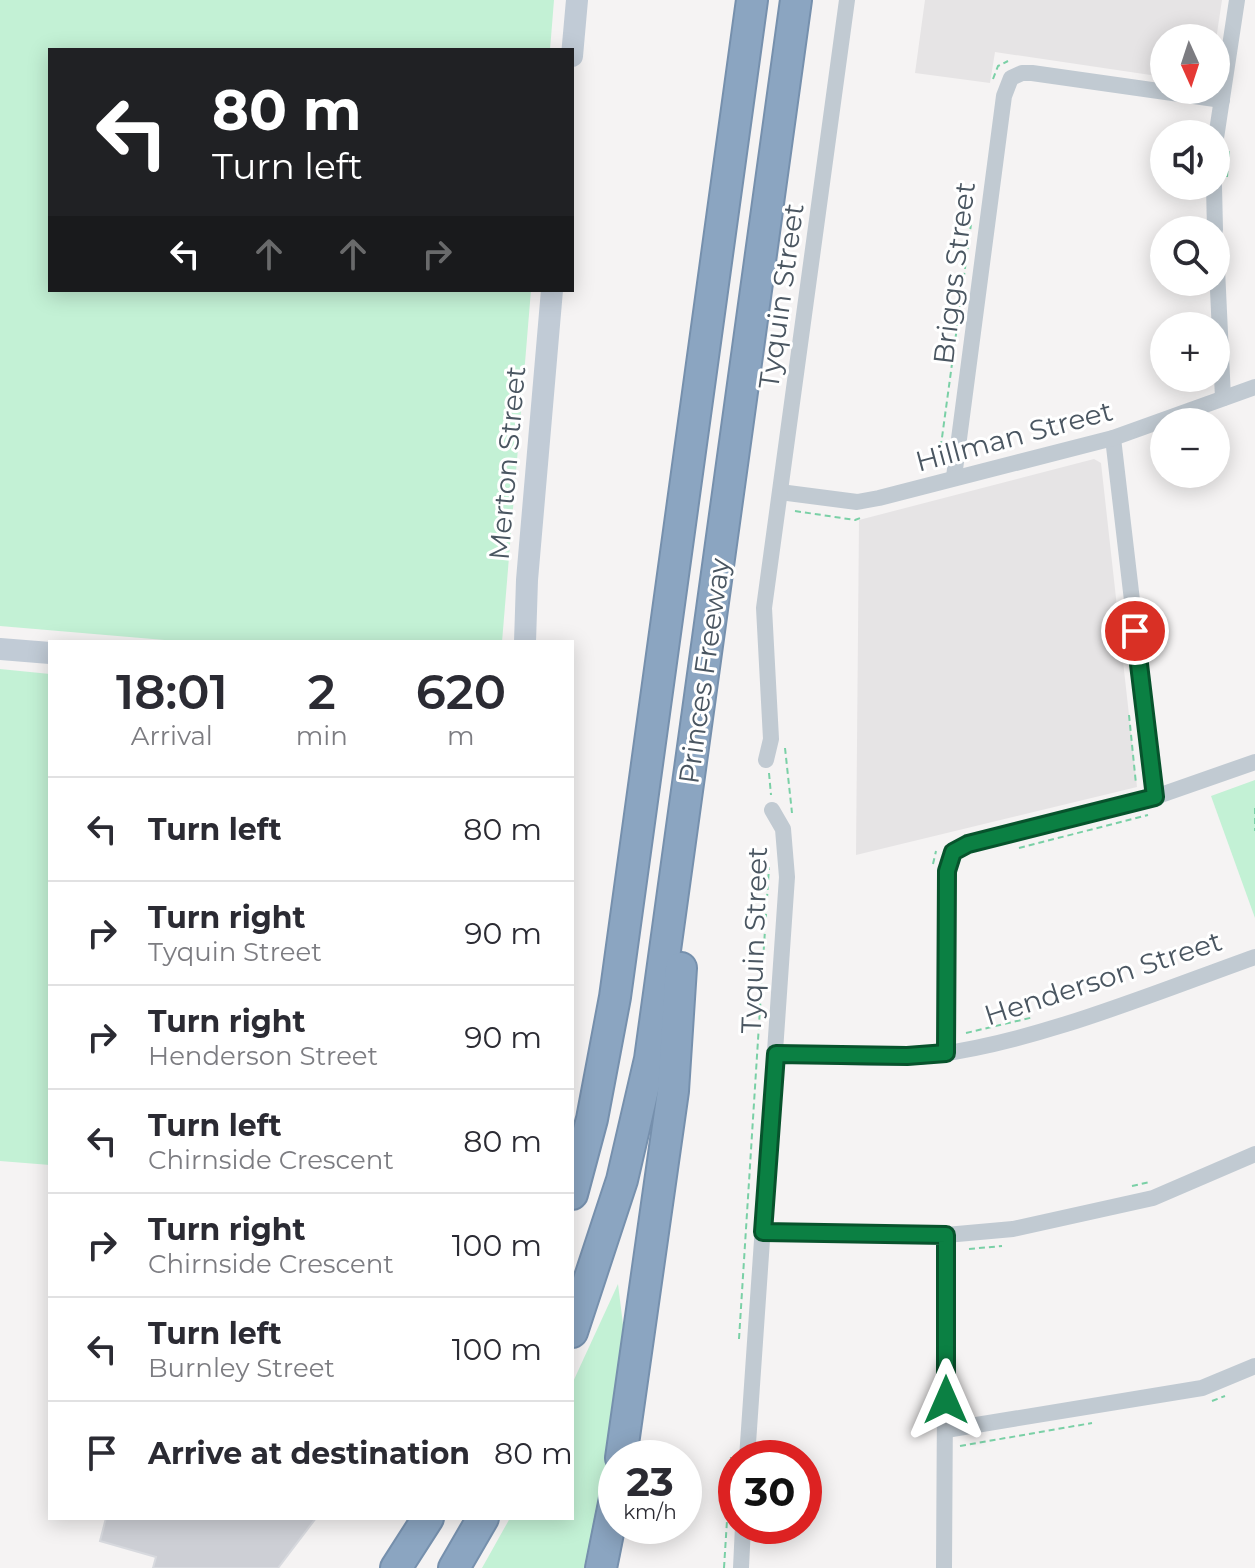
<!DOCTYPE html>
<html lang="en">
<head>
<meta charset="utf-8">
<style>
	:root { --surface:#fff; --page:#f7f7f7; --text:#2b2b33; --muted:#7c7c81; --line:#e1e1e2 }
	body { margin:0; font-family:Montserrat,sans-serif; background:var(--page); color:var(--text); height:100vh; display:flex; flex-direction:column; font-size:30px; white-space:nowrap }
	* { box-sizing:border-box; margin:0 }
	p { font-size:26px; color:var(--muted) }
	.icon { flex:none; width:44px; height:44px; fill:none; stroke:currentColor; stroke-width:2; stroke-linecap:round; stroke-linejoin:round }
	.map { position:relative; flex:1; overflow:hidden }
	.sheet { position:absolute; left:48px; top:640px; width:526px; height:880px; display:flex; flex-direction:column; background:var(--surface); border-radius:0px; box-shadow:0 4px 20px #0003 }
	.sheet>* { flex:none }
	.banner { position:absolute; left:48px; top:48px; width:526px; height:244px; border-radius:0px; box-shadow:0 4px 20px #0003; background:#202124; color:#fff; overflow:hidden }
	.needle { width:52px; rotate:177deg }
	.buttons { position:absolute; left:1150px; top:24px; display:grid; gap:16px }
	.buttons a { display:grid; place-items:center; width:80px; height:80px; border-radius:50%; background:var(--surface); box-shadow:0 4px 20px #0003; font-size:40px }
	.speed { position:absolute; left:598px; top:1440px; display:flex; gap:16px; font-size:40px; font-weight:700; text-align:center }
	.speed>* { display:grid; place-content:center; width:104px; height:104px; border-radius:50%; background:var(--surface); box-shadow:0 4px 20px #0003; line-height:1 }
	.speed small { font-size:20px; font-weight:400 }
	.speed .limit { border:12px solid #d22; background:#fff; color:#111 }
	.pin { position:absolute; display:grid; place-items:center; width:68px; height:68px; color:#fff; margin:-34px; border:4px solid #fff; border-radius:50%; box-shadow:0 2px 8px #0007 }
	.me { position:absolute; width:88px; margin:-44px; rotate:0deg; stroke-linejoin:round; filter:drop-shadow(0 0 6px #0008) }
	.turn { display:flex; align-items:center; gap:28px; height:168px; padding:0 32px; font-size:36px }
	.turn .icon { width:104px; height:104px; stroke-width:2.5 }
	.turn b { display:block; font-size:56px; line-height:68px }
	.lanes { display:flex; align-items:center; height:76px; padding:0 32px; background:#0003; justify-content:center; gap:40px; direction:ltr }
	.lanes .off { opacity:.35 }
	.eta { display:flex; justify-content:space-evenly; align-items:center; height:136px; text-align:center }
	.eta b { font-size:48px; font-weight:600; line-height:56px }
	ul { padding:0; list-style:none }
	li { display:flex; align-items:center; gap:24px; height:104px; padding:0 32px; border-top:2px solid var(--line) }
	li div { flex:1 }
	li b { display:block; font-size:30px }
	li em { font-style:normal }
	.map>svg:first-child { display:block }
	.education { fill:#e6e4e5 }
	.green { fill:#c3f1d5 }
	.building { fill:#cdcfd5; stroke:#d7d9de; stroke-width:2 }
	.lines { fill:none; stroke-linecap:round; stroke-linejoin:round }
	.highway-casing { stroke:#7690ad; stroke-width:34 }
	.path { stroke:#7ad0a6; stroke-width:2; stroke-dasharray:6 4; stroke-linecap:butt }
	.street { stroke:#c1cad2; stroke-width:16 }
	.secondary { stroke:#c1cbd6; stroke-width:22 }
	.highway { stroke:#8ba5c1; stroke-width:30 }
	.route-casing { stroke:#07532c; stroke-width:20 }
	.route { stroke:#0b8043; stroke-width:14 }
	.labels { text-anchor:middle; dominant-baseline:central; stroke-width:6; stroke-linejoin:round; paint-order:stroke }
	.street-label { font-size:28px; fill:#4a5661; stroke:#fff }
</style>
</head>
<body>
<div class="map">
<svg width="1255" height="1568" viewBox="0 0 1255 1568">
	<rect width="100%" height="100%" fill="#f5f3f3"/>
	<g class="education">
		<polygon points="925,0 1222,0 1216,40 1164,38 1164,77 995,52 990,83 915,73"/>
		<polygon points="1094,459 1101,463 1137,787 856,855 859,520"/>
	</g>
	<g class="green">
		<polygon points="0,0 554,0 550,50 50,50 50,290 531,290 502,642 188,642 0,626"/>
		<polygon points="0,669 50,674 50,1165 0,1161"/>
		<polygon points="1255,780 1255,918 1211,796"/>
		<polygon points="618,1284 625,1341 597,1527 587,1568 482,1568 510,1518 572,1518 572,1384"/>
	</g>
	<polygon class="building" points="106,1518 316,1518 278,1568 153,1568 156,1557 100,1541"/>
	<g class="lines">
		<g class="highway-casing">
			<g id="highway">
				<polyline points="572,1194 592,1119 615,997 752,0"/>
				<polyline points="572,1332 622,1180 650,1059 796,0"/>
				<polyline points="621,1458 673,1091 681,968"/>
				<polyline points="396,1568 428,1518"/>
				<polyline points="454,1568 483,1518"/>
				<polyline points="601,1568 616,1493"/>
			</g>
		</g>
		<g class="path">
			<polyline points="993,79 998,66 1008,61"/>
			<polyline points="1227,177 1229,148"/>
			<polyline points="938,467 971,224"/>
			<polyline points="795,511 855,520 863,517"/>
			<polyline points="1129,715 1136,784"/>
			<polyline points="785,748 792,813"/>
			<polyline points="769,773 771,795"/>
			<polyline points="1255,808 1255,831"/>
			<polyline points="1019,848 1148,815"/>
			<polyline points="933,864 936,851"/>
			<polyline points="966,1033 1034,1017"/>
			<polyline points="1132,1186 1150,1182"/>
			<polyline points="969,1249 1002,1246"/>
			<polyline points="739,1339 769,867"/>
			<polyline points="1212,1401 1225,1396"/>
			<polyline points="960,1446 1092,1423"/>
			<polyline points="724,1568 731,1457"/>
		</g>
		<g class="street">
			<polyline points="1216,138 1237,0"/>
			<polyline points="1214,186 1215,230"/>
			<polyline points="1216,247 1223,398"/>
			<polyline points="1113,438 1155,797"/>
			<polyline points="954,477 1004,96 1011,78 1022,73 1032,73 1222,100"/>
			<polyline points="780,492 857,502 879,498 1113,438 1255,387"/>
			<polyline points="766,760 771,739 764,608 847,0"/>
			<polyline points="946,1053 947,871 953,852 968,844 1155,797 1255,762"/>
			<path d="M776 1054C828 1055 883 1062 934 1055 1040 1041 1154 993 1255 957"/>
			<polyline points="763,1232 946,1235 1013,1229 1153,1198 1255,1154"/>
			<polyline points="946,1430 1202,1388 1255,1366"/>
			<polyline points="747,1458 787,877 783,829 772,810"/>
			<polyline points="741,1568 743,1526"/>
			<polyline points="944,1568 946,1235"/>
		</g>
		<g class="secondary">
			<polyline points="572,56 577,0"/>
			<polyline points="525,642 527,580 552,290"/>
			<polyline points="0,649 50,653"/>
		</g>
		<use href="#highway" class="highway"/>
	</g>
	<g class="lines">
		<g class="route-casing">
			<polyline id="route" points="946,1400 946,1235 763,1232 776,1054 907,1056 946,1053 947,871 953,852 968,844 1155,797 1135,631"/>
		</g>
		<use href="#route" class="route"/>
	</g>
	<g class="labels">
		<g class="street-label">
			<text transform="translate(954 273) rotate(-83)">Briggs Street</text>
			<text transform="translate(781 296) rotate(-82)">Tyquin Street</text>
			<text transform="translate(1014 436) rotate(-15)">Hillman Street</text>
			<text transform="translate(507 463) rotate(-85)">Merton Street</text>
			<text transform="translate(704 671) rotate(-82)">Princes Freeway</text>
			<text transform="translate(754 940) rotate(-88)">Tyquin Street</text>
			<text transform="translate(1103 978) rotate(-18)">Henderson Street</text>
		</g>
	</g>
</svg>
<div class="buttons">
<a><svg class="needle" viewBox="-14 -14 28 28"><path d="M0-13l5 13h-10z" fill="#e53935"/><path d="M0 13l5-13h-10z" fill="#7c7c81"/></svg></a>
<a><svg class="icon" aria-label="sound" viewBox="0 0 24 24"><path d="M4 9h4l5-4v14l-5-4H4zM17 9q2 3 0 6"/></svg></a>
<a><svg class="icon" aria-label="search" viewBox="0 0 24 24"><circle cx="10" cy="10" r="6"/><path d="M15 15l6 6"/></svg></a>
<a>+</a>
<a>−</a>
</div>
<div class="speed"><div>23<small>km/h</small></div><div class="limit">30</div></div>
<div class="pin" style="left:1135px;top:631px;background:#d93025"><svg class="icon" aria-label="arrive" viewBox="0 0 24 24"><path d="M6 21V4h12l-3 4 3 4H6"/></svg></div>
<svg class="me" style="left:946px;top:1400px" viewBox="-20 -20 40 40"><path d="M0-17L14 15 0 8-14 15z" fill="#0b8043" stroke="#fff" stroke-width="4"/></svg>
<div class="banner">
<div class="turn"><svg class="icon" aria-label="left" viewBox="0 0 24 24"><path d="M17 20v-9H6M10 6l-5 5 5 5"/></svg><div><b>80 m</b>Turn left</div></div>
<div class="lanes"><svg class="icon" aria-label="left" viewBox="0 0 24 24"><path d="M17 20v-9H6M10 6l-5 5 5 5"/></svg><svg class="icon off" aria-label="ahead" viewBox="0 0 24 24"><path d="M12 20V5M6 11l6-6 6 6"/></svg><svg class="icon off" aria-label="ahead" viewBox="0 0 24 24"><path d="M12 20V5M6 11l6-6 6 6"/></svg><svg class="icon off" aria-label="right" viewBox="0 0 24 24"><path d="M7 20v-9h11M14 6l5 5-5 5"/></svg></div>
</div>
<section class="sheet">
<div class="eta">
<div><b>18:01</b><p>Arrival</p></div>
<div><b>2</b><p>min</p></div>
<div><b>620</b><p>m</p></div>
</div>
<ul>
<li><svg class="icon" aria-label="left" viewBox="0 0 24 24"><path d="M17 20v-9H6M10 6l-5 5 5 5"/></svg><div><b>Turn left</b></div><em>80 m</em></li>
<li><svg class="icon" aria-label="right" viewBox="0 0 24 24"><path d="M7 20v-9h11M14 6l5 5-5 5"/></svg><div><b>Turn right</b><p>Tyquin Street</p></div><em>90 m</em></li>
<li><svg class="icon" aria-label="right" viewBox="0 0 24 24"><path d="M7 20v-9h11M14 6l5 5-5 5"/></svg><div><b>Turn right</b><p>Henderson Street</p></div><em>90 m</em></li>
<li><svg class="icon" aria-label="left" viewBox="0 0 24 24"><path d="M17 20v-9H6M10 6l-5 5 5 5"/></svg><div><b>Turn left</b><p>Chirnside Crescent</p></div><em>80 m</em></li>
<li><svg class="icon" aria-label="right" viewBox="0 0 24 24"><path d="M7 20v-9h11M14 6l5 5-5 5"/></svg><div><b>Turn right</b><p>Chirnside Crescent</p></div><em>100 m</em></li>
<li><svg class="icon" aria-label="left" viewBox="0 0 24 24"><path d="M17 20v-9H6M10 6l-5 5 5 5"/></svg><div><b>Turn left</b><p>Burnley Street</p></div><em>100 m</em></li>
<li><svg class="icon" aria-label="arrive" viewBox="0 0 24 24"><path d="M6 21V4h12l-3 4 3 4H6"/></svg><div><b>Arrive at destination</b></div><em>80 m</em></li>
</ul>
</section>
</div>
</body>
</html>
